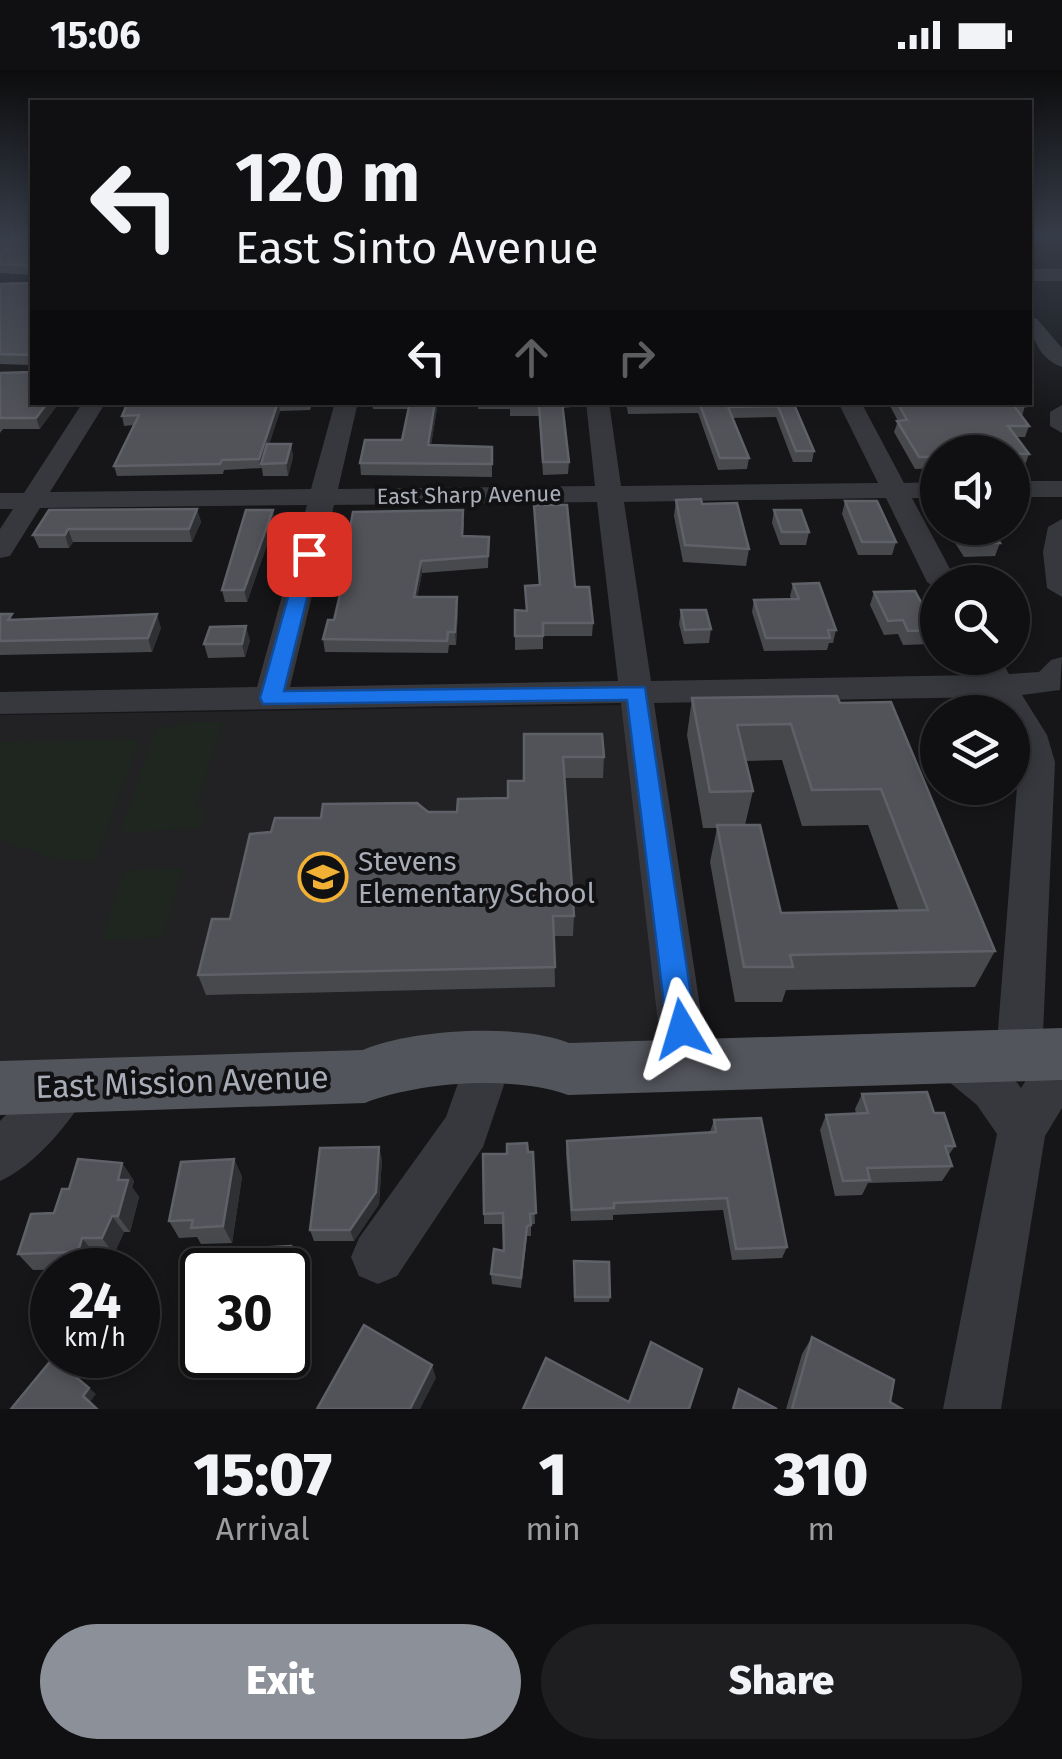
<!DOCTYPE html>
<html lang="en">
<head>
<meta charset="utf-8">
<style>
	:root { --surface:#101012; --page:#1e1e20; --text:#f1f3f6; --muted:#9c9d9f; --line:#303032; --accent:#8c9099 }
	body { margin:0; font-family:"Fira Sans",sans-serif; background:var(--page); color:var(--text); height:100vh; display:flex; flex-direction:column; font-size:38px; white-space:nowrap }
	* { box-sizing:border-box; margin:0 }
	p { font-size:32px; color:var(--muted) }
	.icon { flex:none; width:55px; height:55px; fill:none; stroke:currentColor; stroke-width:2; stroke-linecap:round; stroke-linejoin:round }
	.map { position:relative; height:1339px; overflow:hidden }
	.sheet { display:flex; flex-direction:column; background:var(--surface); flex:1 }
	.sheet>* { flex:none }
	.banner { position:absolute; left:30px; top:30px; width:1002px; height:305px; border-radius:0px; box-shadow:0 5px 15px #0003,0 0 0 2px var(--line); background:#101012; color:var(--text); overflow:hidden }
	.tools { position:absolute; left:920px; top:365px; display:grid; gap:20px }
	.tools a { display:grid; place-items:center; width:110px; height:110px; border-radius:50%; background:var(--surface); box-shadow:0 5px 15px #0003,0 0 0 2px var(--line); font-size:50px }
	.speed { position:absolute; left:30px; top:1178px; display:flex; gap:20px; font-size:50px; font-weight:700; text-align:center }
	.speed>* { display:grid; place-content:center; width:130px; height:130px; border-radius:50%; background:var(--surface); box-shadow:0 5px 15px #0003,0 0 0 2px var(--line); line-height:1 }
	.speed small { font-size:25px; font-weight:400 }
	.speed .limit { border:5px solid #111; border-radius:15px; background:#fff; color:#111 }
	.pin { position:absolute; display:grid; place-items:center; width:85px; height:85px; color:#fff; margin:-42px; border-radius:20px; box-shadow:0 5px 15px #0006 }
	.me { position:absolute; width:110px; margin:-55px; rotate:353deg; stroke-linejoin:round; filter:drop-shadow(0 0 8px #0008) }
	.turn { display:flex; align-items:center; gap:35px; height:210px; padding:0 40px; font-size:45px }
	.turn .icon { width:130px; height:130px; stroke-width:2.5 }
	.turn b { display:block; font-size:70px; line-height:85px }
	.lanes { display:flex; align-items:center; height:95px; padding:0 40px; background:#0003; justify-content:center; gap:50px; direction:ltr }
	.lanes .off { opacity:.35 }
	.eta { display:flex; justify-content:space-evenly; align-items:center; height:170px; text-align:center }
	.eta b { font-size:60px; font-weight:800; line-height:70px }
	.button { display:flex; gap:20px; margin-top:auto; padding:20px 40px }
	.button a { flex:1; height:115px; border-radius:60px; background:var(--accent); color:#fff; font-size:40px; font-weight:800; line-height:115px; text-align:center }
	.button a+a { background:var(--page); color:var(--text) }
	.status { display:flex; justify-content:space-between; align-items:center; height:70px; padding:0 50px; background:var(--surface); direction:ltr }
	.status svg { height:28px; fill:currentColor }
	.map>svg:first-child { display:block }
	.built { fill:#222225 }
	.green { fill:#1e261f }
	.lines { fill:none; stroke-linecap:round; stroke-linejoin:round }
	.minor { fill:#37383d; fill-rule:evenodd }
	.major { fill:#53555c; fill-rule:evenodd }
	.wall { fill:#47494d; fill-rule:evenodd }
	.shaded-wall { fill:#2f3033 }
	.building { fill:#525359; stroke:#5f6168; stroke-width:2.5 }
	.route { fill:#1a73e8; stroke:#114b97; stroke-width:2.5 }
	.labels { text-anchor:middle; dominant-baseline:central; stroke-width:8; stroke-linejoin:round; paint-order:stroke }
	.far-street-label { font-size:22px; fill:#a8adb8; stroke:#111113 }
	.poi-label { font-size:28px; fill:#a8adb8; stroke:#111113; text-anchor:start }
	.near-street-label { font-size:32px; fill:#a8adb8; stroke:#111113 }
</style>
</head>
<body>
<div class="status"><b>15:06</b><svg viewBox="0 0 49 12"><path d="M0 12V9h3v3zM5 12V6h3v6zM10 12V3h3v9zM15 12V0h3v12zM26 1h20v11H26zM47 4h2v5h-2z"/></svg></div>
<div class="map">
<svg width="1062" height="1339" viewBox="0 0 1062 1339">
	<rect width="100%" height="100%" fill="#161618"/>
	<polygon class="built" points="625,635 665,970 0,992 0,645"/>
	<g class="green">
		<polygon points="195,652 223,652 195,739 205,739 201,758 120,763 156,659"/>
		<polygon points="140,669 95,792 51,788 0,770 0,672"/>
		<polygon points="182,798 163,868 102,870 124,800"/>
	</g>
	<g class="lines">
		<g class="minor">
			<rect x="1030" y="199" width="32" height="12"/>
			<path d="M1030 247 1037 249 1062 278V297C1041 290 1030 268 1030 247Z"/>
			<path d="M83 332H106L50 422 311 419 335 332H358L338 419 595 416 586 332H609L621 416 878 413 838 332H861L904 413 938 412V428H912L957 512H938V520L927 512 886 428 624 432 651 611 977 605 968 588H1000L1009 604 1039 602 1051 590 1062 587 1060 620 1022 625 1047 665 1055 692 1042 985 1062 973V1038L1045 1066 1001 1339H943L997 1064 977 1035 937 1002 930 987 937 972 953 966 1001 996 996 985 1019 692 1012 642H999L989 627 654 633 709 996 702 1011 686 1018 670 1011 663 996 621 633 0 644V622L257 617 307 435 40 438 10 486 0 488V459L13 439H0V423H24ZM597 432 618 611 290 617 334 435ZM1032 1001 1021 1018 1010 1003 1019 1006Z"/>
			<polygon points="1062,335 1062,363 1050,356 1050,342"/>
			<rect x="1012" y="411" width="50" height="16"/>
			<polygon points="1062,449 1062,527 1047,518 1043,482 1048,457"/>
			<polygon points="480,993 497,999 504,1015 483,1077 397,1206 378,1214 359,1206 351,1187 359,1168 446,1047 463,999"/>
			<path d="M66 994 83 1000 90 1016C75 1049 33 1097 0 1111V1051L49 1000Z"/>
		</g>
		<g class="major">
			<polygon points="5,165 27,165 0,187 0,169"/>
			<path d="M1062 958V1010L568 1025C514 1005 418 1012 365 1033L0 1045V991L363 980C410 959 522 953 569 973Z"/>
		</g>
	</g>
	<g class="wall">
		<polygon points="32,165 40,359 3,359 0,363 0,303 31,302 31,295 0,294 0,214 31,213 31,205 0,203 0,186"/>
		<polygon points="119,332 313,332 310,340 280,341 269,374 291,374 293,387 288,406 263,406 262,398 224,400 223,404 117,406 114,396 134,355 124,356 122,346 126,336 120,336"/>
		<polygon points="372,332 438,332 431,375 492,377 492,407 361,405 360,393 402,370 409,339 373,339"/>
		<polygon points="478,332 572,332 572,337 563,338 569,392 568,404 543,405 539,346 510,346 510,339 478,339"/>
		<polygon points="626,332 793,332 814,381 812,392 793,392 776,347 732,348 749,388 747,399 718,400 698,343 628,344"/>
		<polygon points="888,332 1023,332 1025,336 1022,346 1029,356 1025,367 1016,367 1029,384 1025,395 1012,395 1012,382 938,382 938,398 915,399 894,362 898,351"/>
		<polygon points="676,430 702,434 749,479 746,496 683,492 674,446"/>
		<polygon points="845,431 896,472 892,485 858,485 842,444"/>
		<polygon points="534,435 593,553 592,566 543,566 543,579 515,580 515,540 526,541 539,515"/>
		<polygon points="197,439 201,452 192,472 73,472 69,478 39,478 33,465"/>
		<polygon points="774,440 809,462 806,475 780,475 772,453"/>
		<polygon points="1012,446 1016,451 1011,464 994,465 1000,473 995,486 964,487 950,465 953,458 1012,458"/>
		<polygon points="275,452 247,532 225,532 222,520"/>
		<polygon points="464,452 463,466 489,467 488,498 422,503 417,527 458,540 456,575 449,575 448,583 325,582 323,569 334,550 346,500 344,490"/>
		<polygon points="793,514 836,560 833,573 829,573 827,580 764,581 752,542 754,530 791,529 790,526"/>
		<polygon points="874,522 936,560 932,574 903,575 898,564 884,565 870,535"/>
		<polygon points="681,540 711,559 709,573 684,574 679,554"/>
		<polygon points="0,544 15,550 161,558 152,582 0,585"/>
		<polygon points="250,570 245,587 208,588 204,574"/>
		<path d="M692 628 840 633 995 881 975 917 786 920 782 932H735L710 792 717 758H703L687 665ZM782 690 802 756 868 755 899 841 781 843 745 755 753 721 745 691Z"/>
		<polygon points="524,664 604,687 603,708 565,708 574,846 573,866 554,866 555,917 206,925 198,905 230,849 271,762 321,748 457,742 508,728 524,711"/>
		<polygon points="862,1024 934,1043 955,1076 948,1086 952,1096 942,1111 868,1113 862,1125 835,1126 820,1060 826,1045 856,1044 855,1039"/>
		<polygon points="714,1050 787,1177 782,1188 732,1190 723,1140 613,1145 613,1150 571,1151 566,1083 567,1071 710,1062"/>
		<polygon points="528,1082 533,1082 535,1154 531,1154 531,1166 527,1166 521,1218 492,1214 491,1204 504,1181 504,1154 484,1154 484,1144"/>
		<polygon points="234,1089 242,1107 232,1173 201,1174 197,1167 179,1168 169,1151"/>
		<polygon points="382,1089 379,1134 354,1171 314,1171 310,1160"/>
		<polygon points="122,1093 134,1111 132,1117 139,1127 130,1162 124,1162 114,1184 95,1184 91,1199 33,1200 18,1184 54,1143 69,1119"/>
		<polygon points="574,1191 610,1227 609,1232 574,1232"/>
		<polygon points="812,1267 890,1332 902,1339 786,1339 802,1284"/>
	</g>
	<g class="shaded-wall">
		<polygon points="48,332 60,332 40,359 36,348"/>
		<polygon points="278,332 280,341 263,394 261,394 261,399 259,389"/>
		<polygon points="435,332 438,332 429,387 428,375"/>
		<polygon points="291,374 293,387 288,406 286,393"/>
		<polygon points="197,439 201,452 192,472 189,459"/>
		<polygon points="273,440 275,452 247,532 244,520"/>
		<polygon points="68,459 73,472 69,478 65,465"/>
		<polygon points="421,491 422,503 415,540 414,527"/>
		<polygon points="457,527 458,540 456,575 455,562"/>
		<polygon points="157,544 161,558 152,582 148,568"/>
		<polygon points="246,556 250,570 245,587 242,574"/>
		<polygon points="379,1077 382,1089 379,1134 354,1171 350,1160"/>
		<polygon points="234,1089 242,1107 232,1173 223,1156"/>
		<polygon points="122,1093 134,1111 132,1117 139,1127 130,1162 118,1146 118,1110"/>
		<polygon points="112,1146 124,1162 114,1184 102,1168"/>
		<polygon points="82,1168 95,1184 91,1199 78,1182"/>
		<polygon points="291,1176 295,1187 290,1235 288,1230 288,1203"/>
		<polygon points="432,1295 436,1308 420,1339 410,1339"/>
		<polygon points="89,1318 96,1324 90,1332 83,1326"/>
	</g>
	<g class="building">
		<polygon points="18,165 32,165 32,332 48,332 36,348 0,348 0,303 31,302 31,285 0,284 0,214 31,213 32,196 0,194 0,186"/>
		<polygon points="128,332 278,332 259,389 222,390 220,394 114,396 139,345 122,346"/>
		<polygon points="410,332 435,332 428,375 492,377 492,394 360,393 365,370 402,370"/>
		<polygon points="510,332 562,332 569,392 543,392 539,334 510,334"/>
		<polygon points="699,332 793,332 814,381 796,381 778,336 728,337 749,388 720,388"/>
		<polygon points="897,332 1023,332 1025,336 1014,336 1029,356 1008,356 1029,384 938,382 938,387 919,387 897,351 907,350"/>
		<polygon points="267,374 291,374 286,393 261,394"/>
		<polygon points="701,429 702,434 737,433 749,479 685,475 676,430"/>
		<polygon points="845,431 877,431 896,472 862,472"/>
		<polygon points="534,435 567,435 575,517 589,517 593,553 543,553 543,566 515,566 515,540 527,541 525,516 540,515"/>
		<polygon points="197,439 189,459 68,459 65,465 33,465 49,440"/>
		<polygon points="246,440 273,440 244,520 222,520"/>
		<polygon points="463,440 462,466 489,467 488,486 421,491 414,527 457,527 455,562 448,562 447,571 323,569 328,550 334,550 348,490 344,490 353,442"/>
		<polygon points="774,440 801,440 809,462 782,462"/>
		<polygon points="959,458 990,458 1000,473 968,473"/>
		<polygon points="819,513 836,560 828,560 830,568 766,568 754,530 799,529 793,514"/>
		<polygon points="915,521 936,560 908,561 903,550 888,551 874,522"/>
		<polygon points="681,540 706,540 711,559 685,560"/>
		<polygon points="0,544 12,544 8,550 157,544 148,568 0,571"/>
		<polygon points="246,556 242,574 204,574 210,557"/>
		<polygon points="837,626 840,633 891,632 995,881 790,885 793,897 744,897 717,755 760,755 781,843 928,840 881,719 812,720 791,654 737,655 753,721 710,722 692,628"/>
		<polygon points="524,664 602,664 604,687 563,687 574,846 553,846 555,897 198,905 212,849 230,849 250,764 271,762 275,748 321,748 323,734 417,733 428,742 457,742 458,729 508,728 508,711 524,711"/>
		<polygon points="927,1022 934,1043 944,1043 955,1076 945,1076 952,1096 867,1098 870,1110 843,1111 826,1045 868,1043 862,1024"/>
		<polygon points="761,1048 787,1177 736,1179 727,1128 614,1133 614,1138 572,1140 567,1071 716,1062 714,1050"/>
		<polygon points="527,1073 528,1082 533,1082 536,1143 530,1144 531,1155 527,1156 521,1208 491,1204 494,1179 504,1181 503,1143 484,1144 483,1084 507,1084 507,1074"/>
		<polygon points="379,1077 376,1122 350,1160 310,1160 320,1078"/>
		<polygon points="78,1089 122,1093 118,1110 128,1110 118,1146 112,1146 102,1168 82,1168 78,1182 18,1184 31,1144 54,1143 62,1119 69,1119"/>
		<polygon points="234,1089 223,1156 191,1158 193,1150 169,1151 181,1092"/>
		<polygon points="291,1176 288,1203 288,1200 229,1200 232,1179"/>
		<polygon points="574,1191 609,1192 610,1227 575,1227"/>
		<polygon points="364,1255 432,1295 410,1339 317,1339"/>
		<polygon points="812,1267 894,1310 890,1332 902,1339 792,1339"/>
		<polygon points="651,1272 702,1299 689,1339 523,1339 546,1288 629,1332"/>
		<polygon points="53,1288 89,1318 83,1326 97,1339 11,1339"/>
		<polygon points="739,1319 777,1339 733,1339"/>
	</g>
	<linearGradient id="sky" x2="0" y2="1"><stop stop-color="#0c0c0d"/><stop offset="0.47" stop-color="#363c48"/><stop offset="1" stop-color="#363c48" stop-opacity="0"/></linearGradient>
	<rect width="1062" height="352" fill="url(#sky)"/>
	<polygon class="route" points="309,478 318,484 284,621 645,617 696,959 692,968 682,972 671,968 667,959 627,630 263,634 260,628 300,484"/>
	<defs>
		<g id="school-ring" transform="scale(2.5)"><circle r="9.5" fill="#111113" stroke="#f2b134" stroke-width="1.5"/><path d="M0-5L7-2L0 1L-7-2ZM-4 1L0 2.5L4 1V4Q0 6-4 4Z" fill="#f2b134"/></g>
	</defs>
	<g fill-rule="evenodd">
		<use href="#school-ring" x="323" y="807"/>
	</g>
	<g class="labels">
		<g class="far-street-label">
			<text transform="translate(469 425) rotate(-1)">East Sharp Avenue</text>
		</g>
		<g class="poi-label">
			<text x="358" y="791">Stevens<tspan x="358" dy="32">Elementary School</tspan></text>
		</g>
		<g class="near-street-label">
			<text transform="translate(182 1012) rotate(-2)">East Mission Avenue</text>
		</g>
	</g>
</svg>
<div class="tools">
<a><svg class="icon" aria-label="sound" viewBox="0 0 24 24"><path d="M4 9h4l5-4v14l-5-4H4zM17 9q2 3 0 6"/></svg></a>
<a><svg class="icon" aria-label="search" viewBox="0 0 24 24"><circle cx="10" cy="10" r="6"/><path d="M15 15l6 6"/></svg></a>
<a><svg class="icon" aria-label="layers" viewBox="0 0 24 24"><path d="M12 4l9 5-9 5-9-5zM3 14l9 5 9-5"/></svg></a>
</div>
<div class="speed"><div>24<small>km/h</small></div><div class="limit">30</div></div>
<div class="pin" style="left:309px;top:484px;background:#d93025"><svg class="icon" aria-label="arrive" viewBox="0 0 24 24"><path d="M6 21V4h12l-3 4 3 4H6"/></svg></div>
<svg class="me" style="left:682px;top:959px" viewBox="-20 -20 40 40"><path d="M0-17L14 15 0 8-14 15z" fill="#1a73e8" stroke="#fff" stroke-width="4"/></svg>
<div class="banner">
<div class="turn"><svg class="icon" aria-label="left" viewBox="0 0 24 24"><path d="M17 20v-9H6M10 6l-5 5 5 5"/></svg><div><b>120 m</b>East Sinto Avenue</div></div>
<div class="lanes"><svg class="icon" aria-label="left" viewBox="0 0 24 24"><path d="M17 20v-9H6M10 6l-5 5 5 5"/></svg><svg class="icon off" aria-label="ahead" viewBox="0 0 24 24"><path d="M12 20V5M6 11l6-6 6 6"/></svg><svg class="icon off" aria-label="right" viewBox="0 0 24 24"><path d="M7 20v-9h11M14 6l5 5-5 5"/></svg></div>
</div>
</div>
<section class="sheet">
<div class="eta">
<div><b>15:07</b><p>Arrival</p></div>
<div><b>1</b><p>min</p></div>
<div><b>310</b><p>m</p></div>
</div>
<div class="button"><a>Exit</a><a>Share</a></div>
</section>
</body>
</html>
